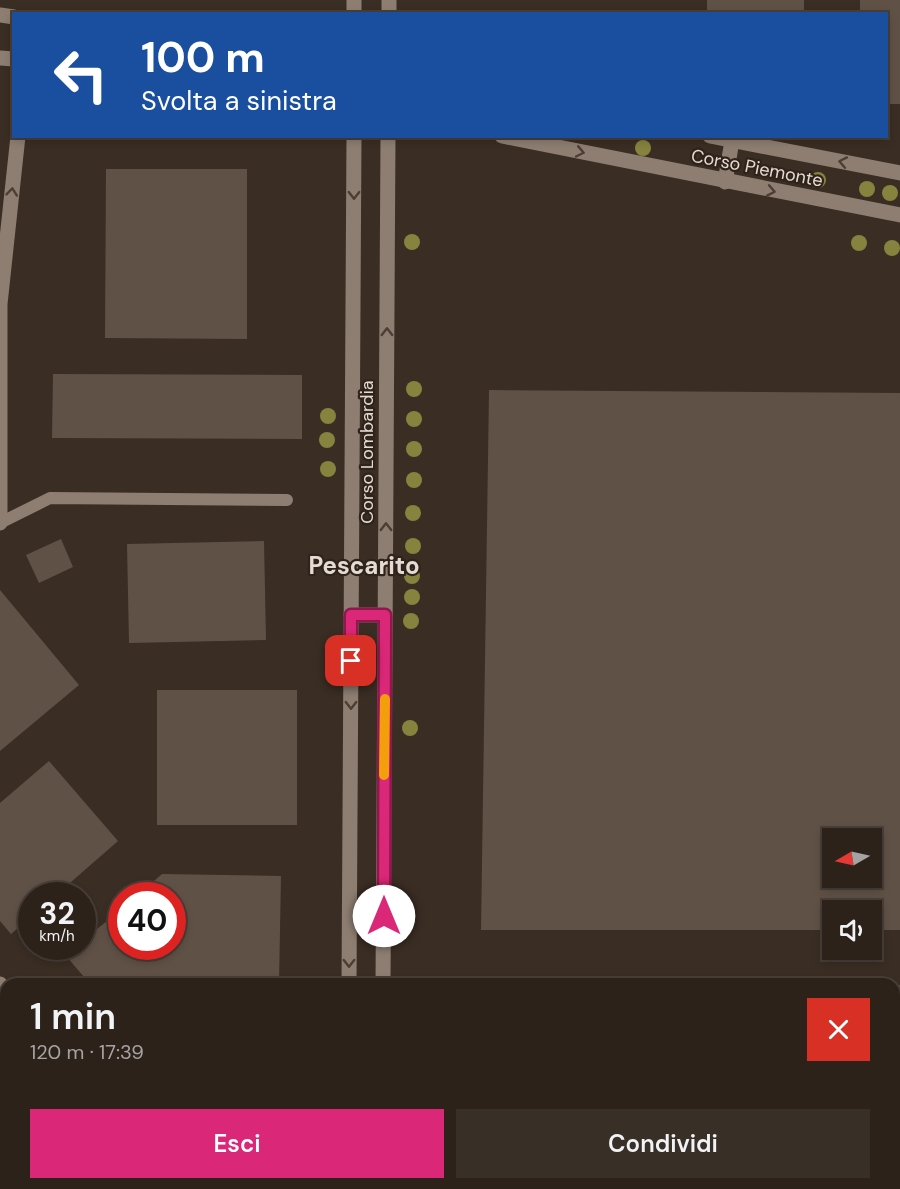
<!DOCTYPE html>
<html lang="it">
<head>
<meta charset="utf-8">
<style>
	:root { --surface:#2c221a; --page:#382f27; --text:#f1f3f6; --muted:#a6a4a2; --line:#483f39; --accent:#db2777 }
	body { margin:0; font-family:"DM Sans",sans-serif; background:var(--page); color:var(--text); height:100vh; display:flex; flex-direction:column; font-size:22px; white-space:nowrap }
	* { box-sizing:border-box; margin:0 }
	p { font-size:20px; color:var(--muted) }
	.icon { flex:none; width:33px; height:33px; fill:none; stroke:currentColor; stroke-width:2; stroke-linecap:round; stroke-linejoin:round }
	.map { position:relative; flex:1; overflow:hidden }
	.sheet { position:absolute; left:0px; top:978px; width:900px; height:212px; display:flex; flex-direction:column; background:var(--surface); border-radius:18px 18px 0 0; box-shadow:0 3px 9px #0003,0 0 0 2px var(--line) }
	.sheet>* { flex:none }
	.hud { position:absolute; left:12px; top:12px; width:876px; height:126px; border-radius:0px; box-shadow:0 3px 9px #0003,0 0 0 2px var(--line); background:#1a4fa0; color:#fff; overflow:hidden }
	.needle { width:39px; rotate:261deg }
	.controls { position:absolute; left:822px; top:828px; display:grid; gap:12px }
	.controls a { display:grid; place-items:center; width:60px; height:60px; border-radius:0px; background:var(--surface); box-shadow:0 3px 9px #0003,0 0 0 2px var(--line); font-size:30px }
	.speed { position:absolute; left:18px; top:882px; display:flex; gap:12px; font-size:30px; font-weight:700; text-align:center }
	.speed>* { display:grid; place-content:center; width:78px; height:78px; border-radius:50%; background:var(--surface); box-shadow:0 3px 9px #0003,0 0 0 2px var(--line); line-height:1 }
	.speed small { font-size:15px; font-weight:400 }
	.speed .limit { border:9px solid #d22; background:#fff; color:#111 }
	.pin { position:absolute; display:grid; place-items:center; width:51px; height:51px; color:#fff; margin:-26px; border-radius:12px; box-shadow:0 3px 9px #0006 }
	.me { position:absolute; width:66px; margin:-33px; rotate:0deg; stroke-linejoin:round; filter:drop-shadow(0 0 4px #0008) }
	.turn { display:flex; align-items:center; gap:21px; height:126px; padding:0 30px; font-size:27px }
	.turn .icon { width:78px; height:78px; stroke-width:2.5 }
	.turn b { display:block; font-size:42px; line-height:51px }
	.round { display:grid; place-items:center; flex:none; width:63px; height:63px; border-radius:0px; background:var(--page) }
	.headline { display:flex; align-items:center; justify-content:space-between; height:102px; padding:0 30px }
	h1 { font-size:36px; font-weight:600; line-height:45px }
	.button { display:flex; gap:12px; margin-top:auto; padding:12px 30px }
	.button a { flex:1; height:69px; border-radius:0px; background:var(--accent); color:#fff; font-size:24px; font-weight:600; line-height:69px; text-align:center }
	.button a+a { background:var(--page); color:var(--text) }
	.map>svg:first-child { display:block }
	.building { fill:#605146; fill-rule:evenodd }
	.lines { fill:none; stroke-linecap:round; stroke-linejoin:round }
	.service { stroke:#8e7e72; stroke-width:12 }
	.minor { stroke:#8e7e72; stroke-width:15 }
	.tertiary { stroke:#8e7e72; stroke-width:15 }
	.tree { fill:#85833e }
	.oneway { stroke:#4c3e34 }
	.route-casing { stroke:#8e194d; stroke-width:15 }
	.route { stroke:#db2777; stroke-width:10 }
	.slow { stroke:#f59e0b; stroke-width:10 }
	.labels { text-anchor:middle; dominant-baseline:central; stroke-width:4.5; stroke-linejoin:round; paint-order:stroke }
	.street-label { font-size:18px; fill:#e4dbd5; stroke:#302319 }
	.district-label { font-size:24px; font-weight:bold; fill:#e4dbd5; stroke:#302319 }
</style>
</head>
<body>
<div class="map">
<svg width="900" height="1189" viewBox="0 0 900 1189">
	<rect width="100%" height="100%" fill="#3a2d23"/>
	<g class="building">
		<rect x="707" y="0" width="97" height="10"/>
		<polygon points="860,0 900,0 900,104 886,104 886,14 860,14"/>
		<polygon points="106,169 247,169 247,339 105,338"/>
		<polygon points="53,374 302,375 302,439 52,438"/>
		<path d="M489 390 900 393V930H872V910H832V930H481ZM832 838H872V878H832Z"/>
		<polygon points="61,539 73,567 39,583 26,555"/>
		<polygon points="264,541 266,640 129,643 127,544"/>
		<polygon points="0,590 79,685 0,751"/>
		<rect x="157" y="690" width="140" height="135"/>
		<polygon points="49,761 118,841 55,896 32,896 32,916 11,934 0,921 0,803"/>
		<polygon points="162,874 281,876 279,984 90,984 66,956 76,946 82,946 82,941 122,909 122,946 172,946 172,896 137,896"/>
		<polygon points="896,985 900,985 900,1048 895,1048"/>
		<polygon points="210,1184 296,1184 296,1189 215,1189"/>
	</g>
	<g class="lines">
		<polyline class="service" points="0,523 50,498 287,500"/>
		<g class="minor">
			<polyline points="354,14 354,0"/>
			<polyline points="389,14 389,0"/>
			<polyline points="0,523 0,304 18,136"/>
		</g>
		<g class="tertiary">
			<polyline points="0,15 14,17"/>
			<polyline points="0,58 14,59"/>
			<polyline points="502,136 900,215"/>
			<polyline points="710,136 900,173"/>
			<polyline points="725,182 732,141"/>
			<polyline points="351,615 385,615"/>
			<polyline points="0,984 6,991"/>
			<polyline points="349,984 354,136"/>
			<polyline points="383,984 388,136"/>
			<polyline points="0,1047 6,1054"/>
			<polyline points="113,1184 118,1189"/>
			<polyline points="168,1184 173,1189"/>
			<polyline points="348,1189 348,1184"/>
			<polyline points="382,1189 382,1184"/>
		</g>
	</g>
	<g class="tree">
		<circle cx="643" cy="148" r="8"/>
		<circle cx="818" cy="180" r="8"/>
		<circle cx="867" cy="189" r="8"/>
		<circle cx="890" cy="193" r="8"/>
		<circle cx="412" cy="242" r="8"/>
		<circle cx="859" cy="243" r="8"/>
		<circle cx="892" cy="248" r="8"/>
		<circle cx="414" cy="389" r="8"/>
		<circle cx="328" cy="416" r="8"/>
		<circle cx="414" cy="419" r="8"/>
		<circle cx="327" cy="440" r="8"/>
		<circle cx="414" cy="449" r="8"/>
		<circle cx="328" cy="469" r="8"/>
		<circle cx="414" cy="480" r="8"/>
		<circle cx="413" cy="513" r="8"/>
		<circle cx="413" cy="546" r="8"/>
		<circle cx="412" cy="576" r="8"/>
		<circle cx="412" cy="597" r="8"/>
		<circle cx="411" cy="621" r="8"/>
		<circle cx="410" cy="728" r="8"/>
	</g>
	<defs><path id="oneway-chevron" d="M-2-3.5L2.5 0L-2 3.5" fill="none" stroke-width="1.6" stroke-linecap="round" stroke-linejoin="round" transform="scale(1.5)"/></defs>
	<g class="oneway">
		<use href="#oneway-chevron" transform="translate(580 152) rotate(12)"/>
		<use href="#oneway-chevron" transform="translate(843 162) rotate(-169)"/>
		<use href="#oneway-chevron" transform="translate(771 191) rotate(11)"/>
		<use href="#oneway-chevron" transform="translate(12 192) rotate(-84)"/>
		<use href="#oneway-chevron" transform="translate(354 195) rotate(90)"/>
		<use href="#oneway-chevron" transform="translate(387 332) rotate(-90)"/>
		<use href="#oneway-chevron" transform="translate(386 527) rotate(-90)"/>
		<use href="#oneway-chevron" transform="translate(351 705) rotate(90)"/>
		<use href="#oneway-chevron" transform="translate(349 963) rotate(90)"/>
	</g>
	<g class="lines">
		<g class="route-casing">
			<polyline id="route" points="351,661 351,615 385,615 384,916"/>
		</g>
		<use href="#route" class="route"/>
		<polyline class="slow" points="384,775 385,699"/>
	</g>
	<g class="labels">
		<g class="street-label">
			<text transform="translate(757 168) rotate(11)">Corso Piemonte</text>
			<text transform="translate(367 452) rotate(-90)">Corso Lombardia</text>
		</g>
		<g class="district-label">
			<text x="364" y="565">Pescarito</text>
		</g>
	</g>
</svg>
<div class="controls">
<a><svg class="needle" viewBox="-14 -14 28 28"><path d="M0-13l5 13h-10z" fill="#e53935"/><path d="M0 13l5-13h-10z" fill="#a6a4a2"/></svg></a>
<a><svg class="icon" aria-label="sound" viewBox="0 0 24 24"><path d="M4 9h4l5-4v14l-5-4H4zM17 9q2 3 0 6"/></svg></a>
</div>
<div class="speed"><div>32<small>km/h</small></div><div class="limit">40</div></div>
<div class="pin" style="left:351px;top:661px;background:#d93025"><svg class="icon" aria-label="arrive" viewBox="0 0 24 24"><path d="M6 21V4h12l-3 4 3 4H6"/></svg></div>
<svg class="me" style="left:384px;top:916px" viewBox="-20 -20 40 40"><circle r="19" fill="#fff"/><path d="M0-13L10 11 0 6-10 11z" fill="#db2777"/></svg>
<div class="hud">
<div class="turn"><svg class="icon" aria-label="left" viewBox="0 0 24 24"><path d="M17 20v-9H6M10 6l-5 5 5 5"/></svg><div><b>100 m</b>Svolta a sinistra</div></div>
</div>
<section class="sheet">
<div class="headline"><div><h1>1 min</h1><p>120 m · 17:39</p></div><a class="round" style="background:#d93025;color:#fff"><svg class="icon" aria-label="close" viewBox="0 0 24 24"><path d="M6 6l12 12M18 6L6 18"/></svg></a></div>
<div class="button"><a>Esci</a><a>Condividi</a></div>
</section>
</div>
</body>
</html>
